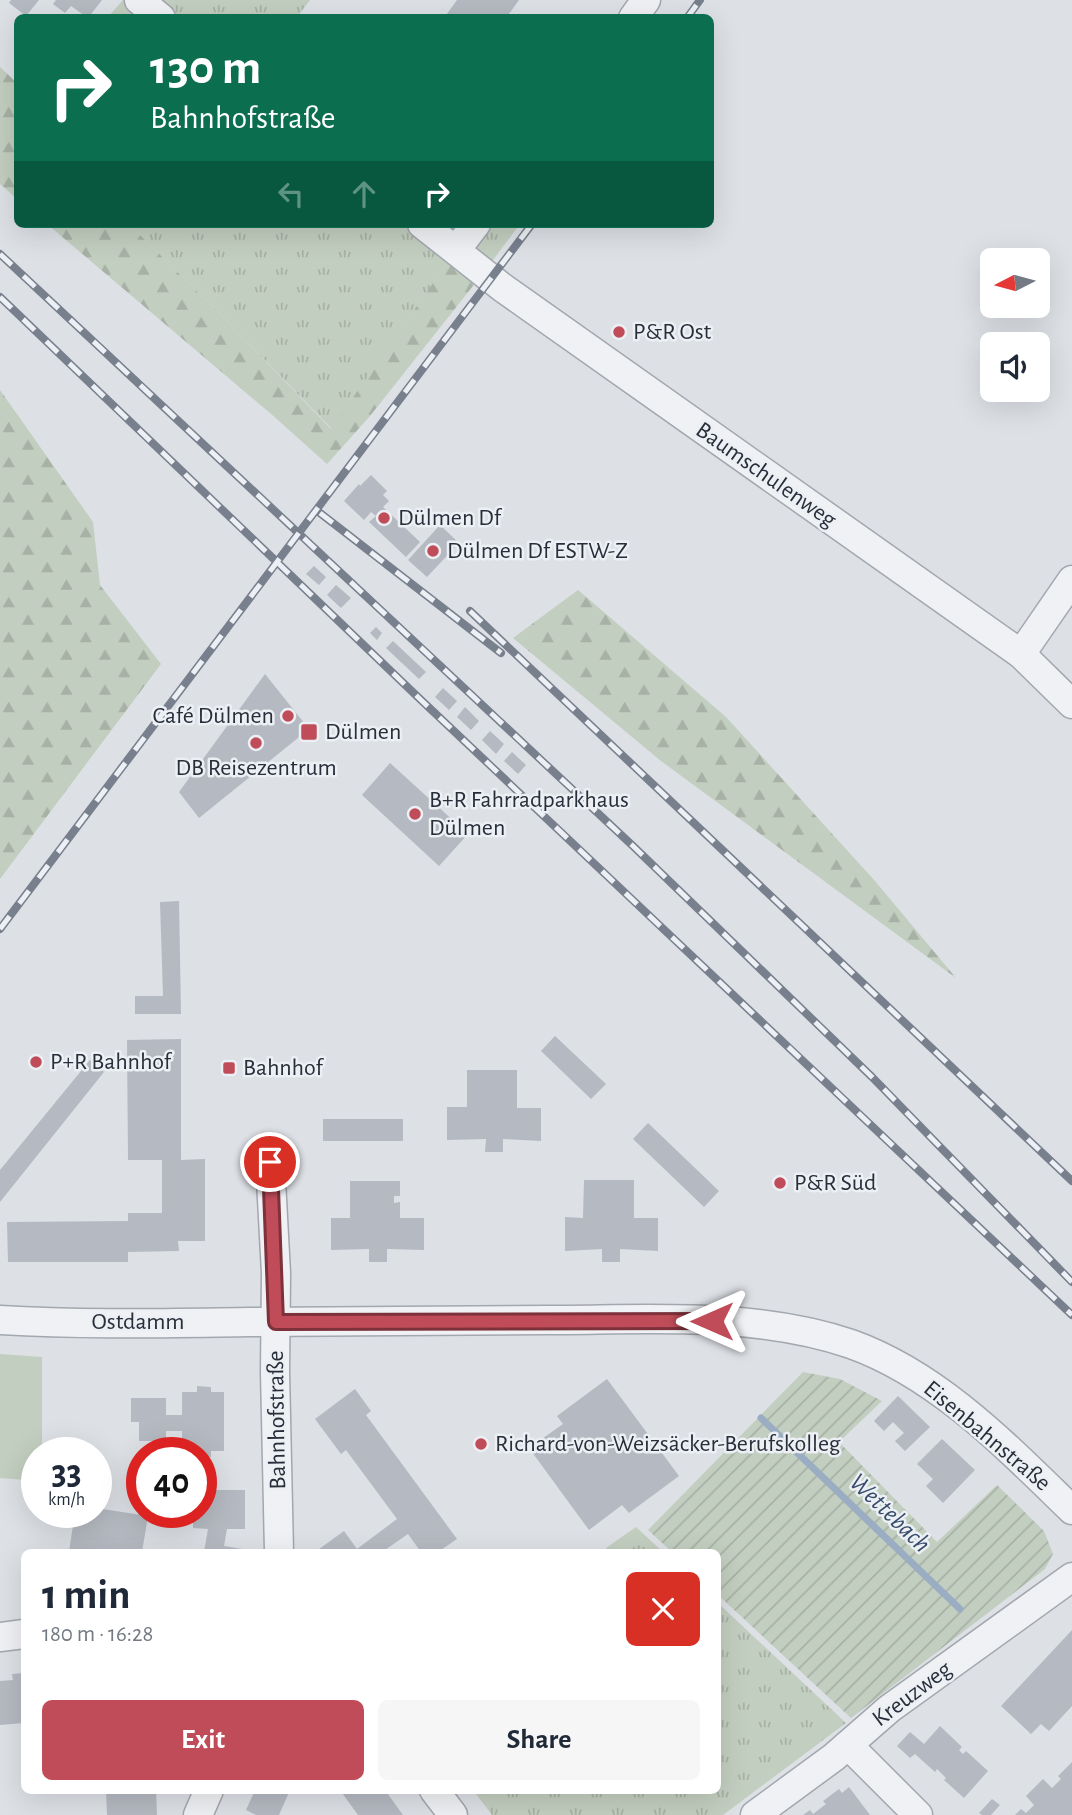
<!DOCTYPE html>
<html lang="en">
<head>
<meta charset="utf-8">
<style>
	:root { --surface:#fff; --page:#f6f6f7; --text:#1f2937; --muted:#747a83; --accent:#c04c59 }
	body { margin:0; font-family:"Alegreya Sans",sans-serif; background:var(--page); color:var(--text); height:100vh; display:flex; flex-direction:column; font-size:26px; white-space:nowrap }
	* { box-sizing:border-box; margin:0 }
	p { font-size:23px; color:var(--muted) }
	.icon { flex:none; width:38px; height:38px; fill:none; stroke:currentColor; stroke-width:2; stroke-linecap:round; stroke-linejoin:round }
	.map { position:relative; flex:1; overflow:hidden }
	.side { position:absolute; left:21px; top:1549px; width:700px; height:245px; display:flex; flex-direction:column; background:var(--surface); border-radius:10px; box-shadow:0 7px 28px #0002 }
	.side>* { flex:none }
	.guide { position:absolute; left:14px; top:14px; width:700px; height:214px; border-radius:10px; box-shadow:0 7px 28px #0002; background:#0b6e4f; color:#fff; overflow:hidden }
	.needle { width:46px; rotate:264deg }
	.tools { position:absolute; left:980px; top:248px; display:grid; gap:14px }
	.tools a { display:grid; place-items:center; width:70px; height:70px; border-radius:10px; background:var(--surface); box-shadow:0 7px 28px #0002; font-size:35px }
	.speed { position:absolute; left:21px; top:1437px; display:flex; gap:14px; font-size:35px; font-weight:700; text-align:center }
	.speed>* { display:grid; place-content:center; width:91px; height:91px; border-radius:50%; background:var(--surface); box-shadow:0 7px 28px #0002; line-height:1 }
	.speed small { font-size:18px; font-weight:400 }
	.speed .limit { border:10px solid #d22; background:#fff; color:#111 }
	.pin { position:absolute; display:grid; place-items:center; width:60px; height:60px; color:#fff; margin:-30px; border:4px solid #fff; border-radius:50%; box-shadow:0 2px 7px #0007 }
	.me { position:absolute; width:77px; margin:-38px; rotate:270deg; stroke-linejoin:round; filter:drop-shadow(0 0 5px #0008) }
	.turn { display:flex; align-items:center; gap:24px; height:147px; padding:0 21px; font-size:32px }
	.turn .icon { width:91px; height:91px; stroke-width:2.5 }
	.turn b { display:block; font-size:49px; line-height:60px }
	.lanes { display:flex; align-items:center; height:66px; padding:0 21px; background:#0003; justify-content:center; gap:35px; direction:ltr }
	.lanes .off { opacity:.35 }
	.round { display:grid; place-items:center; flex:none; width:74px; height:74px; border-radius:10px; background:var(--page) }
	.summary { display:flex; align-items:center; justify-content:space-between; height:119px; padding:0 21px }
	h1 { font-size:42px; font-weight:700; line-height:52px }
	.action { display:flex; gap:14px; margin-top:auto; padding:14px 21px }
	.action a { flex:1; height:80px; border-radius:10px; background:var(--accent); color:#fff; font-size:28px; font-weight:700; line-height:80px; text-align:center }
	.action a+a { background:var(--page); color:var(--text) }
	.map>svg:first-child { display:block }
	.grass { fill:url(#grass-tufts) }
	.forest { fill:url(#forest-firs) }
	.park { fill:#c2cebf }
	.garden { fill:url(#garden-furrows) }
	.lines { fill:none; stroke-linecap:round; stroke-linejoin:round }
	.stream { stroke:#9badc2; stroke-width:7 }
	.building { fill:#b5b9c1 }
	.minor-casing { stroke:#a3a7ae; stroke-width:31 }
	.minor { stroke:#eff1f4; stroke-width:28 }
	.rail-casing { stroke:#787f8d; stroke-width:8 }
	.rail { stroke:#eceff3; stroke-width:5; stroke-dasharray:16; stroke-linecap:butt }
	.route-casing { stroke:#7d313a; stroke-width:18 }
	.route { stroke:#c04c59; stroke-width:12 }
	.poi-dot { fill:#c04c59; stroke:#eceff3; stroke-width:2.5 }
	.labels { text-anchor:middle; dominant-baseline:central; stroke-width:5; stroke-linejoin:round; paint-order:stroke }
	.poi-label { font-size:24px; fill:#282e3a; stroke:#eceff3; text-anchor:start }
	.street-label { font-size:24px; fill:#282e3a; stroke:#eceff3 }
	.water-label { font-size:26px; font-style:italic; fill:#364b6a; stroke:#eceff3 }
</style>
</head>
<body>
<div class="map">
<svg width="1072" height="1815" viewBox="0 0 1072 1815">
	<defs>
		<pattern id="grass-tufts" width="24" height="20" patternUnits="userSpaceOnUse" patternTransform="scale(1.75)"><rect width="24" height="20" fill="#c2cebf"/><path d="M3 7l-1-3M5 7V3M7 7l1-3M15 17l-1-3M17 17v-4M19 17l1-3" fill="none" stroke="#a7b1a5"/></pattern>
		<pattern id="forest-firs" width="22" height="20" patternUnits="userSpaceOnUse" patternTransform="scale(1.75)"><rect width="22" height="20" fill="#c2cebf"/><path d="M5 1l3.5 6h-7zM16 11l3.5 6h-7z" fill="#a7b1a5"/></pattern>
		<pattern id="garden-furrows" width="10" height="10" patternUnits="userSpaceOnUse" patternTransform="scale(1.75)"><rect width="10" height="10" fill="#c2cebf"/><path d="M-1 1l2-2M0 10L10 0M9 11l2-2" fill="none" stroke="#a7b1a5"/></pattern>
	</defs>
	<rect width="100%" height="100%" fill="#dde0e5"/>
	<g class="grass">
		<polygon points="123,0 310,0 297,17 107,18"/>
		<polygon points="129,224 422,224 456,250 476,224 520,224 484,272 456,250 332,429 219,313"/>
		<polygon points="636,1527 663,1552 610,1552 606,1548"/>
		<polygon points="718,1603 846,1723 723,1815 492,1815 473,1790 718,1790"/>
	</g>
	<g class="forest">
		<polygon points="0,67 17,83 17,199 0,184"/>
		<polygon points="47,224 129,224 219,313 331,429 456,250 484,272 370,416 327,464 270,413"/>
		<polygon points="0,390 93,522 100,585 161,664 0,879"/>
		<polygon points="578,590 726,717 875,881 956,978 661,761 513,638"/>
	</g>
	<polygon class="park" points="0,1354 42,1357 42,1452 37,1452 37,1481 0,1478"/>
	<polygon class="garden" points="803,1372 840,1379 882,1401 839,1442 937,1542 997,1485 1044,1531 1053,1554 1045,1569 851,1718 718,1595 718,1552 672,1552 648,1530"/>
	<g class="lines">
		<polyline class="stream" points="761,1418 960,1609"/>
	</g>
	<g class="building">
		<polygon points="11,0 39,0 26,16 9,3"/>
		<polygon points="56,0 102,0 88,18 71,6 65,13 53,4"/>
		<polygon points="457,0 519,0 506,18 444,18"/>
		<polygon points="371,475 387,491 383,495 389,501 383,507 420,542 406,557 369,522 376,516 371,512 364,520 344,501 359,484 360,486"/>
		<polygon points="440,525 459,543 427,577 408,560"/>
		<polygon points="314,566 326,577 319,585 306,574"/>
		<polygon points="336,585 351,598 341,608 327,595"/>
		<polygon points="376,627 382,633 377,640 370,633"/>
		<polygon points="393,641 426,672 419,679 386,648"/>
		<polygon points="265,674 309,729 199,818 179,792"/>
		<polygon points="443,688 457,701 449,710 435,697"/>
		<polygon points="465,707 479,721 471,730 457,717"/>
		<polygon points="490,731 504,744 496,754 482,740"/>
		<polygon points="512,752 526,765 518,774 504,761"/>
		<polygon points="390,763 468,834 439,866 362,795"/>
		<polygon points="179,901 181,1014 135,1014 135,996 163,996 160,902"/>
		<polygon points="555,1036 606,1084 591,1099 541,1051"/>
		<polygon points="181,1039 181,1160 205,1159 205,1241 178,1241 179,1251 128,1252 128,1262 8,1262 7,1222 128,1221 128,1213 162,1213 162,1160 128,1160 127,1040"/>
		<polygon points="90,1060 104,1072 0,1202 0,1170"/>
		<polygon points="467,1070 517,1070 517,1108 541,1108 541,1141 503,1139 503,1152 485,1152 486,1139 447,1140 447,1107 467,1107"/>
		<rect x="323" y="1119" width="80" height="22"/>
		<polygon points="648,1123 719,1191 704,1207 633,1139"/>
		<polygon points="584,1180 634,1180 634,1218 658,1218 658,1251 620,1249 620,1262 602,1262 602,1249 565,1251 565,1217 583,1218"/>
		<polygon points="350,1181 400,1181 400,1196 394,1196 394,1203 400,1202 400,1218 424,1218 424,1250 387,1249 387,1262 369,1262 369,1249 331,1250 331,1218 350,1218"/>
		<polygon points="607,1379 679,1476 629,1513 622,1505 589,1530 529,1448 563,1424 557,1416"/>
		<polygon points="197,1386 211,1387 211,1392 224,1392 224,1451 211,1451 211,1457 201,1457 201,1452 197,1451 182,1451 182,1431 166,1431 166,1445 152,1445 152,1441 139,1441 139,1422 131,1422 131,1398 166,1398 166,1415 182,1415 182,1392 197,1392"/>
		<polygon points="355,1389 371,1411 366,1415 457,1539 438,1552 421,1552 408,1534 382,1552 315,1552 344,1531 357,1549 397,1519 346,1450 341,1454 315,1419"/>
		<polygon points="898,1396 930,1427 905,1451 895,1441 904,1433 893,1422 884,1431 874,1421"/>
		<polygon points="942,1439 975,1470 943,1503 926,1486 933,1479 917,1464"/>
		<polygon points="201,1490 245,1490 245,1529 227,1529 224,1546 242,1549 241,1552 204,1552 208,1529 193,1528 193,1512 201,1512"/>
		<polygon points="96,1508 148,1516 142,1552 69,1552 75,1512 96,1512"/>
		<polygon points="1072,1630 1072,1706 1049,1731 1041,1724 1031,1734 1001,1706"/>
		<polygon points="24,1673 24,1723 0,1725 0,1681 13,1680 12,1674"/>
		<polygon points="940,1726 962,1747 959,1750 963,1754 966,1751 988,1771 964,1798 944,1780 946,1778 937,1769 935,1772 915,1754 910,1758 897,1746 910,1732 924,1744"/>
		<polygon points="1072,1762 1072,1815 1015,1815 1021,1809 1026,1813 1034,1805 1026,1796 1043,1779 1052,1788 1061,1779 1058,1776"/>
		<polygon points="849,1787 870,1815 803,1815 810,1810 813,1814 826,1804 823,1801 839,1789 842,1793"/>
		<polygon points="106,1790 156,1790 157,1815 107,1815"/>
		<polygon points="255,1790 290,1790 279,1815 256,1815 246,1810"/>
		<polygon points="340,1790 385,1790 403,1815 358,1815"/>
		<polygon points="992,1799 1000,1805 991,1815 982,1815 979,1813"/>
	</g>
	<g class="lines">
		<g class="minor-casing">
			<g id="minor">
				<polyline points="139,0 161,18"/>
				<polyline points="633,18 646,0"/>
				<polyline points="422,224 503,288 1021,654 1072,704"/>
				<polyline points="456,250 476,224"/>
				<polyline points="1021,654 1072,580"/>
				<polyline points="270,1162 276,1273 275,1372 279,1552"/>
				<path d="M0 1320C83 1325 167 1323 250 1322 349 1321 447 1321 546 1320 646 1320 754 1311 851 1344 938 1375 1007 1447 1072 1510"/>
				<polyline points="0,1637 24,1634"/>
				<polyline points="848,1745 918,1815"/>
				<polyline points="434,1790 453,1815"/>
				<polyline points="198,1815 209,1790"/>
				<polyline points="755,1815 834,1757 889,1709 1072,1577"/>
			</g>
		</g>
		<use href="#minor" class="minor"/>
		<g class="rail-casing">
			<g id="rail">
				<polyline points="687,18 700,0"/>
				<polyline points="0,254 633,846 872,1077 1072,1282"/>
				<polyline points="0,297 421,700 1072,1315"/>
				<polyline points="320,513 501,653"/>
				<polyline points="470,611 1072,1181"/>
				<polyline points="0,929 532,224"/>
			</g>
		</g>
		<use href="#rail" class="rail"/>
	</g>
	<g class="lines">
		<g class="route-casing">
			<polyline id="route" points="270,1162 276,1322 712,1321"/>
		</g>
		<use href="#route" class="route"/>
	</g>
	<g class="poi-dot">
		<circle cx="619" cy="332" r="7"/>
		<circle cx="384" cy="518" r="7"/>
		<circle cx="433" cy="551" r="7"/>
		<circle cx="288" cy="716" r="7"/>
		<rect x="300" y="723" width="18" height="18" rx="3.5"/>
		<circle cx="256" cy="743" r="7"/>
		<circle cx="415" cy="814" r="7"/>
		<circle cx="36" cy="1062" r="7"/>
		<rect x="222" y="1061" width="14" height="14" rx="3.5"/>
		<circle cx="780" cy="1183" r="7"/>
		<circle cx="481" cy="1444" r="7"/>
	</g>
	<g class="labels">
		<g class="poi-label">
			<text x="633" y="332">P&amp;R Ost</text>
			<text x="398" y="518">Dülmen Df</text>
			<text x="447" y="551">Dülmen Df ESTW-Z</text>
			<text x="274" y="716" text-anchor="end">Café Dülmen</text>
			<text x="325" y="732">Dülmen</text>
			<text x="256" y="768" text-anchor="middle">DB Reisezentrum</text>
			<text x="429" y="800">B+R Fahrradparkhaus<tspan x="429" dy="28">Dülmen</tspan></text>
			<text x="50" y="1062">P+R Bahnhof</text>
			<text x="243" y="1068">Bahnhof</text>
			<text x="794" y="1183">P&amp;R Süd</text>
			<text x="495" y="1444">Richard-von-Weizsäcker-Berufskolleg</text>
		</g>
		<g class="street-label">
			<text transform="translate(766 475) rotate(35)">Baumschulenweg</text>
			<text x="138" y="1322">Ostdamm</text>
			<text transform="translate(277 1420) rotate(-91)">Bahnhofstraße</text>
			<text transform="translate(987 1436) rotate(40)">Eisenbahnstraße</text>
			<text transform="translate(912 1694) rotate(-37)">Kreuzweg</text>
		</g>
		<g class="water-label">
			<text transform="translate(890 1513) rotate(44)">Wettebach</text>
		</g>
	</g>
</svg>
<div class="tools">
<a><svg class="needle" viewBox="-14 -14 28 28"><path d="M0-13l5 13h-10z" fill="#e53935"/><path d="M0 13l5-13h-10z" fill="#747a83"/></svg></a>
<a><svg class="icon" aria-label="sound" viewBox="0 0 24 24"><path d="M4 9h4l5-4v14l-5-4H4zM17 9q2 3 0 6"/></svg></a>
</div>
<div class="speed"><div>33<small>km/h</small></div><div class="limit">40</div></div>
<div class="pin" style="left:270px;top:1162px;background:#d93025"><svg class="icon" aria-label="arrive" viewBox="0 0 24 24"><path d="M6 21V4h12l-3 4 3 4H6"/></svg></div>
<svg class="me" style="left:712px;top:1321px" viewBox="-20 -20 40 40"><path d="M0-17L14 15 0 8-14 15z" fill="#c04c59" stroke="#fff" stroke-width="4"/></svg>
<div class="guide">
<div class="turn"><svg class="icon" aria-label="right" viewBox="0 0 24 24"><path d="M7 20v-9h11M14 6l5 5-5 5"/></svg><div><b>130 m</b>Bahnhofstraße</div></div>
<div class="lanes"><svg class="icon off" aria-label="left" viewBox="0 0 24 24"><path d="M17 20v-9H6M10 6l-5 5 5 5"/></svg><svg class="icon off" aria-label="ahead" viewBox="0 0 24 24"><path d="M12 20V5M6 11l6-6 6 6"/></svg><svg class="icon" aria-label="right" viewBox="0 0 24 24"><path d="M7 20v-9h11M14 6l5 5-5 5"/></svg></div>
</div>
<section class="side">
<div class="summary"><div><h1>1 min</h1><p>180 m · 16:28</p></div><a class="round" style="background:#d93025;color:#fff"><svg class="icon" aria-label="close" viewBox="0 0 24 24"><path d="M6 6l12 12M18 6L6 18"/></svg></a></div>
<div class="action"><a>Exit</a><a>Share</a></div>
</section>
</div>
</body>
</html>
